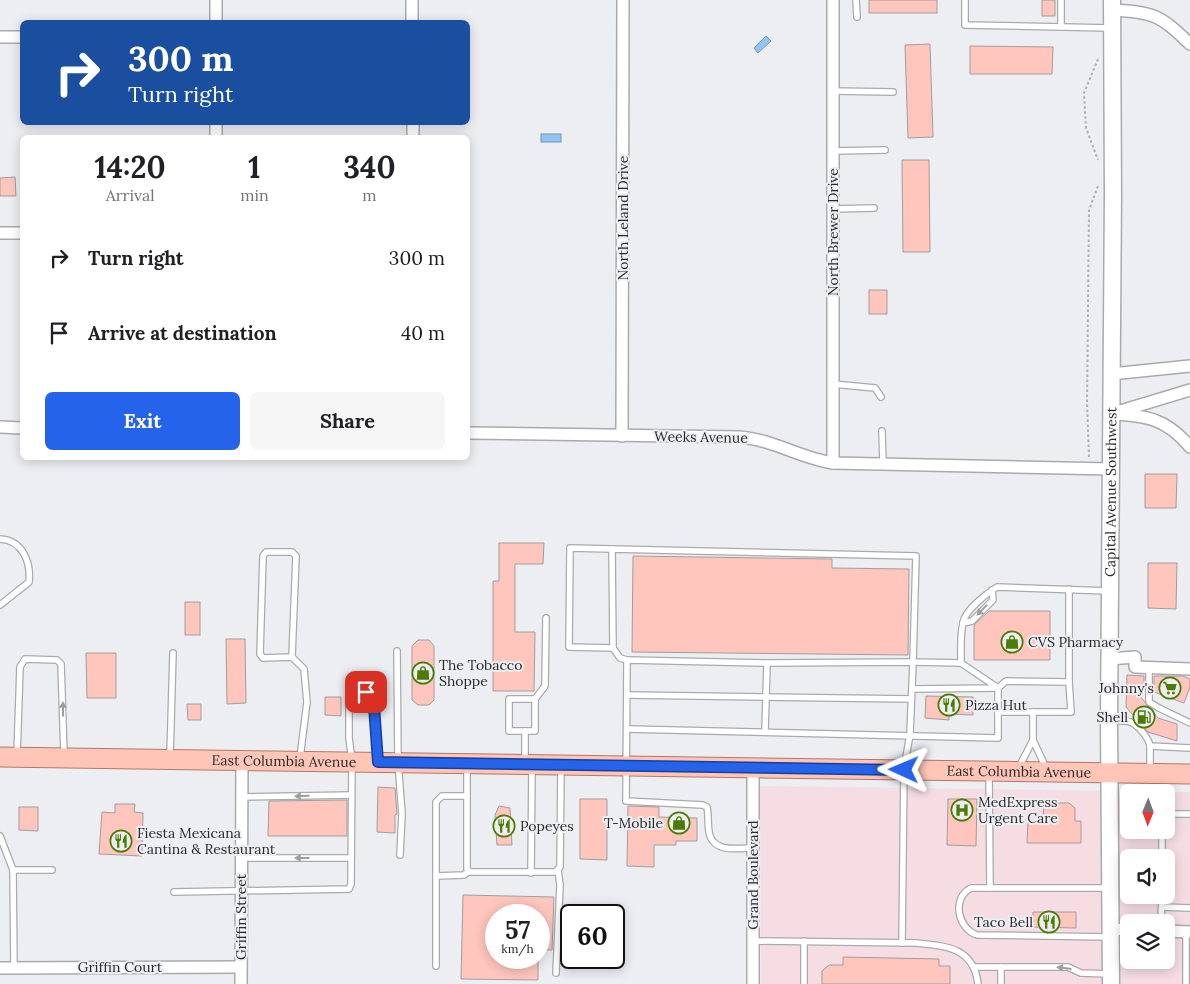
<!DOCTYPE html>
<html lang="en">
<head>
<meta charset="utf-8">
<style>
	:root { --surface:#fff; --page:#f6f6f6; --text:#202124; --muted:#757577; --accent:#2563eb }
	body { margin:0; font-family:Lora,serif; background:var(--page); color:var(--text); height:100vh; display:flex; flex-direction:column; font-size:19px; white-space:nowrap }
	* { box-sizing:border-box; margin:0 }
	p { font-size:16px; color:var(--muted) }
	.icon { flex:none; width:28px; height:28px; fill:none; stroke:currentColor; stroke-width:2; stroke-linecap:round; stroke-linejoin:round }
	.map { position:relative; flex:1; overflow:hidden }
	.details { position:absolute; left:20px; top:135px; width:450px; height:325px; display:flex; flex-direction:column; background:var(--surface); border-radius:8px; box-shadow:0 2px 12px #0003 }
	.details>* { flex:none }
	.top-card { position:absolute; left:20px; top:20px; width:450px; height:105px; border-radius:8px; box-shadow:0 2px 12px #0003; background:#1a4fa0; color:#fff; overflow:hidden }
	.needle { width:32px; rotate:181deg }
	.buttons { position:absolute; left:1120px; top:784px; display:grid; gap:10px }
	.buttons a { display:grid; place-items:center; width:55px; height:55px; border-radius:8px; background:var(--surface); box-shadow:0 2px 12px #0003; font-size:25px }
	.speed { position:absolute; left:485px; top:904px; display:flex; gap:10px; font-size:25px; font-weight:700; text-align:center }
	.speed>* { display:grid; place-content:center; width:65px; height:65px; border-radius:50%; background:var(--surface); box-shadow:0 2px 12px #0003; line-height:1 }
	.speed small { font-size:12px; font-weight:400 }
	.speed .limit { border:2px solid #111; border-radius:8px; background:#fff; color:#111 }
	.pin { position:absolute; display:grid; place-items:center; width:42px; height:42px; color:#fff; margin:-21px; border-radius:10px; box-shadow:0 2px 8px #0006 }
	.me { position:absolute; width:55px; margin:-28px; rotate:271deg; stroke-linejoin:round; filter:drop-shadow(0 0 4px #0008) }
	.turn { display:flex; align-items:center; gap:18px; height:105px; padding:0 25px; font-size:22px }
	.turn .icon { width:65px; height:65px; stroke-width:2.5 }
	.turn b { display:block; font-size:35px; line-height:42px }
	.eta { display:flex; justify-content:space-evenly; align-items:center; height:85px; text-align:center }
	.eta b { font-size:30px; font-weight:700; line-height:35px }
	.primary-button { display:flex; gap:10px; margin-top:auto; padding:10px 25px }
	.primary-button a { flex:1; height:58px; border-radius:8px; background:var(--accent); color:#fff; font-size:20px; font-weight:700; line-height:58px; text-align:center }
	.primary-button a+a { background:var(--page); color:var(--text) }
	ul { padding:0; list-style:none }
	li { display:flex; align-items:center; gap:15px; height:75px; padding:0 25px }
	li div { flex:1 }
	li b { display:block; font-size:19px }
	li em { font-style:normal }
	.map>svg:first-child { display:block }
	.commercial { fill:#f6dde4; fill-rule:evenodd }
	.water { fill:#8fc4f4; stroke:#7095b7 }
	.building { fill:#fec6bd; stroke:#a19d9d }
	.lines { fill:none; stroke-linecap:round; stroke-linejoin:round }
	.service-casing { stroke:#a8aaad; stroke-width:8 }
	.minor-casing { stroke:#a8aaad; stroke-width:14 }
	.secondary-casing { stroke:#a8aaad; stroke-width:19 }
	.primary-casing { stroke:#b47667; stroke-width:21 }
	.path { stroke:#afafb3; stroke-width:2; stroke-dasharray:2.5 2.5; stroke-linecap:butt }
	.service { stroke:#fff; stroke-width:5.5 }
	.minor { stroke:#fff; stroke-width:11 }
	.secondary { stroke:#fff; stroke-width:16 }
	.primary { stroke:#ffc6b8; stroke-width:19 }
	.oneway { fill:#9e9e9f }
	.route-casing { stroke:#184099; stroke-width:12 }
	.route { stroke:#2563eb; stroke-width:9 }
	.labels { text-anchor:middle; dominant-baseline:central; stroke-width:4; stroke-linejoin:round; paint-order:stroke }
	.street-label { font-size:14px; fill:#28282a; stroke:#edeef2 }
	.poi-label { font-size:14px; fill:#28282a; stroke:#edeef2; text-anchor:start }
</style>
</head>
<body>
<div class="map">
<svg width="1190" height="984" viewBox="0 0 1190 984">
	<rect width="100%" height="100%" fill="#edeef2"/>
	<path class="commercial" d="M760 786 1190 792V984H761ZM1129 792H1166V830H1129ZM1129 858H1166V895H1129ZM1129 922H1166V960H1129Z"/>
	<g class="water">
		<polygon points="766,36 771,41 758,53 754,48"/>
		<rect x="541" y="134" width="20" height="8"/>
	</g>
	<g class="building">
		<rect x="869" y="0" width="68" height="13"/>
		<rect x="1042" y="0" width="13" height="16"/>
		<polygon points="930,44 933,137 908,138 905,45"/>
		<polygon points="970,46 1053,47 1052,74 970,74"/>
		<polygon points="902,160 929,160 930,252 903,252"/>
		<polygon points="15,177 16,196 0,196 0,178"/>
		<rect x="869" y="290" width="18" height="24"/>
		<polygon points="1145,474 1177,474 1176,508 1145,508"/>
		<polygon points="499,543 544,543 543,564 515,564 515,632 535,632 534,691 493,691 493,581 499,581"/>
		<polygon points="633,556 832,559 832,568 909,569 908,655 632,652"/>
		<polygon points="1148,563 1177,563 1176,609 1148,608"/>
		<rect x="185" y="602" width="15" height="33"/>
		<polygon points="989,611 1050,611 1050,660 974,660 974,625"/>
		<polygon points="226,639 245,639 246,703 227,704"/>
		<polygon points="418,640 429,640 434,646 434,700 429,705 418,705 412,700 412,646"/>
		<polygon points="86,653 116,653 116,698 87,698"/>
		<polygon points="1127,675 1144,676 1144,689 1130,684 1158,718 1177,724 1177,741 1148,732 1126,707"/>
		<polygon points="1154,676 1183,676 1190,679 1190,687 1184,703 1154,692"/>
		<polygon points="926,696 973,697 973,715 949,714 949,720 925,718"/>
		<polygon points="325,697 341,697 341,716 325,715"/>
		<polygon points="187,704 201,704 201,720 188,720"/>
		<polygon points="378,787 395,788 397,814 395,815 395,833 377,832"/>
		<polygon points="580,799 607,799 607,860 580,859"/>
		<polygon points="948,799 977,799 976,846 947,845"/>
		<polygon points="347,800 347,836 268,836 269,801"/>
		<polygon points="1044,803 1069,803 1075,808 1075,821 1081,821 1081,843 1027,843 1028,821 1043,821"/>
		<polygon points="115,804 135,804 134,812 143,813 142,856 99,854 102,812 115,813"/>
		<polygon points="499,806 510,808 512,845 497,845 495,815"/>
		<polygon points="628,806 659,807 659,817 697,818 697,841 676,841 676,845 654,845 654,867 627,866"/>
		<polygon points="19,807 38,807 38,831 19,830"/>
		<polygon points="463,895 554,897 552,950 539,950 539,915 496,915 496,958 538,958 538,980 461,979"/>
		<polygon points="1033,912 1076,912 1076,928 1033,927"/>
		<polygon points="843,957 939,959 939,966 950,966 950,984 822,984 822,971 829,965 843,965"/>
	</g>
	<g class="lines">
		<g class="service-casing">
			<g id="service">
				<polyline points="856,0 857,17"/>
				<polyline points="965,0 965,25 1110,28"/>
				<polyline points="1061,0 1061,27"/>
				<polyline points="833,91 893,92"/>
				<polyline points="833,151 885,150"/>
				<polyline points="833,209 874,208"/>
				<polyline points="833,384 875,388 881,397"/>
				<polyline points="882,431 883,464"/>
				<path d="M0 539C23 540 31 563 29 582L0 605"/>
				<polyline points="612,549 570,548 569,647 613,648"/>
				<polyline points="1069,589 1069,682"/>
				<polyline points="963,623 972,621 993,600 992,590"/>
				<polyline points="397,651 398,762 402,814 400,855"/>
				<polyline points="292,657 263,658 260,654 263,556 266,552 292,552 296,556 292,657 304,669 307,702 300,758"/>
				<polyline points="627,660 620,658 613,648 612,549 916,556 913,662 961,663"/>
				<polyline points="1149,668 1149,702 1159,708 1190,723"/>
				<path d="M998 688 961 663C961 650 960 636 963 623 965 610 986 594 997 587L1109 591"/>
				<polyline points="912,689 998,688 1006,681 1069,682 1071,712 1033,712 1033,740 1046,768"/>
				<polyline points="627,695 911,699"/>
				<polyline points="998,712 1033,712"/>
				<path d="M1110 721C1116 721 1124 720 1130 722 1138 724 1149 739 1150 746L1190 748"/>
				<polyline points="627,729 998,738 998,688"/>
				<polyline points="525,731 509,731 509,699 535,699"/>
				<polyline points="765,731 767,663"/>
				<polyline points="17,755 20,667 25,659 57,660 61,664 64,755"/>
				<polyline points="170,756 173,653"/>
				<polyline points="525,762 525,731 535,731 535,699 545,686 546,618"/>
				<polyline points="467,766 467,869 470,872 555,872 560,867 561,767"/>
				<polyline points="1018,769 1033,740"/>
				<polyline points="1150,772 1150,746"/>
				<polyline points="989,773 990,888"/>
				<polyline points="242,797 351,795"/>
				<polyline points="1166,814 1190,814"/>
				<polyline points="0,836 13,870 14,968"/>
				<path d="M753 848C739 848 716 853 710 836 707 827 709 816 707 807L703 805 626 801 627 660 767 663 913 662 910 734 904 769 902 943"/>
				<polyline points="241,858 350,858"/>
				<polyline points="1162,858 1162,830"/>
				<polyline points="13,870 52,870"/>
				<polyline points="531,873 532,767"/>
				<polyline points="436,876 464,875 468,872"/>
				<path d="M1108 888H971C951 898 958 929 977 935L1109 937"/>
				<polyline points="174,892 349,889 351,884 352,761 349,738 349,697 355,691 366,692 374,706 378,760"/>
				<polyline points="1162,907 1190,908"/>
				<polyline points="1161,922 1162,895"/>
				<path d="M753 941 917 943C947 946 974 948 978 984"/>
				<polyline points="436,966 436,802 442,796 467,796"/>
				<polyline points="975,967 1068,967 1081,973 1109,974"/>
				<polyline points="1001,967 1001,984"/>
				<polyline points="556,973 560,885 558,870"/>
				<polyline points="804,984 804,941"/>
				<polyline points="1186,984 1186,932"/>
			</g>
		</g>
		<g class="minor-casing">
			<g id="minor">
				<polyline points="412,0 412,22"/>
				<path d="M1112 10C1154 12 1160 15 1190 44"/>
				<polyline points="216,22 216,0"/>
				<polyline points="0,37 22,37"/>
				<polyline points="216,122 216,138"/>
				<polyline points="413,122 413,138"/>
				<polyline points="0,233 22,233"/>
				<polyline points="1111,374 1190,366"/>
				<polyline points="1117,412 1190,390"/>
				<path d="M1111 414C1146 415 1167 419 1190 447"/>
				<polyline points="0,427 22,428"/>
				<path d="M468 433 739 437C772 439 800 458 833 463L1110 469"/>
				<polyline points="622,436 623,0"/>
				<polyline points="833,463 833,0"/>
				<polyline points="1109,659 1135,657 1135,667 1190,669"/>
				<polyline points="1110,929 1129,930"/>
				<polyline points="1166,931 1190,932"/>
				<polyline points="0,968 241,967"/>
				<polyline points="241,984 242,759"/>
				<polyline points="753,984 753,766"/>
			</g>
		</g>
		<g class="secondary-casing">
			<g id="secondary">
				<path id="s1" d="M1111 984 1109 721 1113 194 1112 0"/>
			</g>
		</g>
		<g class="primary-casing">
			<g id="primary">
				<path id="s2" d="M0 757 1190 774"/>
			</g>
		</g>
		<g class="path">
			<polyline points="1098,59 1084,93 1086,128 1098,160"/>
			<polyline points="1089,457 1087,402 1089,210 1098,186"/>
		</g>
		<use href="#service" class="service"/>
		<use href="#minor" class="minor"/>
		<use href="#secondary" class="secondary"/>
		<use href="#primary" class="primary"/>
	</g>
	<defs><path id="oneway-solid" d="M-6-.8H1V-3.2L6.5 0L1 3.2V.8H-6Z" transform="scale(1.25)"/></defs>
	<g class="oneway">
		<use href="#oneway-solid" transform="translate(982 610) rotate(134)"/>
		<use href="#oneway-solid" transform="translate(63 709) rotate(-91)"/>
		<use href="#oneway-solid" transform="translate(302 796) rotate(179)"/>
		<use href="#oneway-solid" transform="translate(302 858) rotate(180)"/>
		<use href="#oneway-solid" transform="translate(1064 968) rotate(-173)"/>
	</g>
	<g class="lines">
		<g class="route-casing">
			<polyline id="route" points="366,692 374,706 378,762 904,770"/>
		</g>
		<use href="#route" class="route"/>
	</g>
	<defs>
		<g id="shop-ring" transform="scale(1.125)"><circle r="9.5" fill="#edeef2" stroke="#4b7b05" stroke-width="1.5"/><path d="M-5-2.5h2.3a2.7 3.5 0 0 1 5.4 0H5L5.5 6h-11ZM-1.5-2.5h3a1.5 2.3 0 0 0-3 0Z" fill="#4b7b05"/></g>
		<g id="supermarket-ring" transform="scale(1.125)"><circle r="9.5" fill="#edeef2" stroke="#4b7b05" stroke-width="1.5"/><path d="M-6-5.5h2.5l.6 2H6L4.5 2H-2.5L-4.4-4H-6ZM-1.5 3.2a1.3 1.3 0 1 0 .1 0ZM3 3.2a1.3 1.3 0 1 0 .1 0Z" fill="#4b7b05"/></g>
		<g id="restaurant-ring" transform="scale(1.125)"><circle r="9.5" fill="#edeef2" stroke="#4b7b05" stroke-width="1.5"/><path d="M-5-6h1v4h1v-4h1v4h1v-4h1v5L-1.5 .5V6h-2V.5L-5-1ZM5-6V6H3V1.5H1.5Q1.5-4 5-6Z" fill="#4b7b05"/></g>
		<g id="fuel-ring" transform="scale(1.125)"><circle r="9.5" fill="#edeef2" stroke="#4b7b05" stroke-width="1.5"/><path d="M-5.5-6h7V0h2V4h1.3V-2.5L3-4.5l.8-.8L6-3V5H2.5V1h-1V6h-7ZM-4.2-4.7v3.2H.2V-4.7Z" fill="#4b7b05"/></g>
		<g id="hospital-ring" transform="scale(1.125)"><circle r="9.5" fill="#edeef2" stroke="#4b7b05" stroke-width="1.5"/><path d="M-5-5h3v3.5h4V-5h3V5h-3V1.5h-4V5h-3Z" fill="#4b7b05"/></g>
	</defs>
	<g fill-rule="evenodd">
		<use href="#shop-ring" x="1012" y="642"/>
		<use href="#shop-ring" x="423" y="673"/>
		<use href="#supermarket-ring" x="1170" y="688"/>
		<use href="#restaurant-ring" x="949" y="705"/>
		<use href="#fuel-ring" x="1144" y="717"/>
		<use href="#hospital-ring" x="962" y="810"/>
		<use href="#shop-ring" x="679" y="823"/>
		<use href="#restaurant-ring" x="504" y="826"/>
		<use href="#restaurant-ring" x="121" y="841"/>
		<use href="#restaurant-ring" x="1049" y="922"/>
	</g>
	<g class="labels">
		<g class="street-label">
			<text transform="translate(623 218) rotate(-90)">North Leland Drive</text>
			<text transform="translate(833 232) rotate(-90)">North Brewer Drive</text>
			<text transform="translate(701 437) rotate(1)">Weeks Avenue</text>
			<text stroke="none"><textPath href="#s1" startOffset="492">Capital Avenue Southwest</textPath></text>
			<text stroke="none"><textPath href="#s2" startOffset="284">East Columbia Avenue</textPath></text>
			<text stroke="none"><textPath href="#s2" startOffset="1019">East Columbia Avenue</textPath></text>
			<text transform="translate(753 875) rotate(-90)">Grand Boulevard</text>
			<text transform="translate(241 917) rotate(-90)">Griffin Street</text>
			<text x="120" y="967">Griffin Court</text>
		</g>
		<g class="poi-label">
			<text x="1028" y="642">CVS Pharmacy</text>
			<text x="439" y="665">The Tobacco<tspan x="439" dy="16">Shoppe</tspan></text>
			<text x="1154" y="688" text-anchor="end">Johnny's</text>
			<text x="965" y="705">Pizza Hut</text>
			<text x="1128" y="717" text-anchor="end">Shell</text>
			<text x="978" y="802">MedExpress<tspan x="978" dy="16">Urgent Care</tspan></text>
			<text x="663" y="823" text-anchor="end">T-Mobile</text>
			<text x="520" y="826">Popeyes</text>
			<text x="137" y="833">Fiesta Mexicana<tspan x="137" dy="16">Cantina &amp; Restaurant</tspan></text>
			<text x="1033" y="922" text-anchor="end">Taco Bell</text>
		</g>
	</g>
</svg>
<div class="buttons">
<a><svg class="needle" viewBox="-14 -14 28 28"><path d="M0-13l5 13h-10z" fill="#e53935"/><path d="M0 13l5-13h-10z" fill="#757577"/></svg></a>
<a><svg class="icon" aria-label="sound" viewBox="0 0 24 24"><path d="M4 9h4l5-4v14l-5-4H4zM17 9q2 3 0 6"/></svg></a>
<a><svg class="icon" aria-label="layers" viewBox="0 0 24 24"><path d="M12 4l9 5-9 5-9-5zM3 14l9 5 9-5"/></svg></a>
</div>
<div class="speed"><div>57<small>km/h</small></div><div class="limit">60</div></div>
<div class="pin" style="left:366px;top:692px;background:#d93025"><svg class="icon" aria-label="arrive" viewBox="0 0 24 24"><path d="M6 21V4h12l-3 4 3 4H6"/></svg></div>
<svg class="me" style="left:904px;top:770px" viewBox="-20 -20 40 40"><path d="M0-17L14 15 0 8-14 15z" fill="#2563eb" stroke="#fff" stroke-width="4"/></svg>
<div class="top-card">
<div class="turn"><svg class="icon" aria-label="right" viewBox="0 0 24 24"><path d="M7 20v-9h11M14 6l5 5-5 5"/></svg><div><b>300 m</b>Turn right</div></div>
</div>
<section class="details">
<div class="eta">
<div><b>14:20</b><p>Arrival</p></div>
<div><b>1</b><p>min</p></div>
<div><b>340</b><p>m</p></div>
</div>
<ul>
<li><svg class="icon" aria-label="right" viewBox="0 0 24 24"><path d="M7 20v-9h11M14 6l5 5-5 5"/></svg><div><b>Turn right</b></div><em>300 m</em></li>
<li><svg class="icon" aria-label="arrive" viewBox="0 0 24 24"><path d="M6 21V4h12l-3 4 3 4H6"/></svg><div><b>Arrive at destination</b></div><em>40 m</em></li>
</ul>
<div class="primary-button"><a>Exit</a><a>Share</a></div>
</section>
</div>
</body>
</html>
